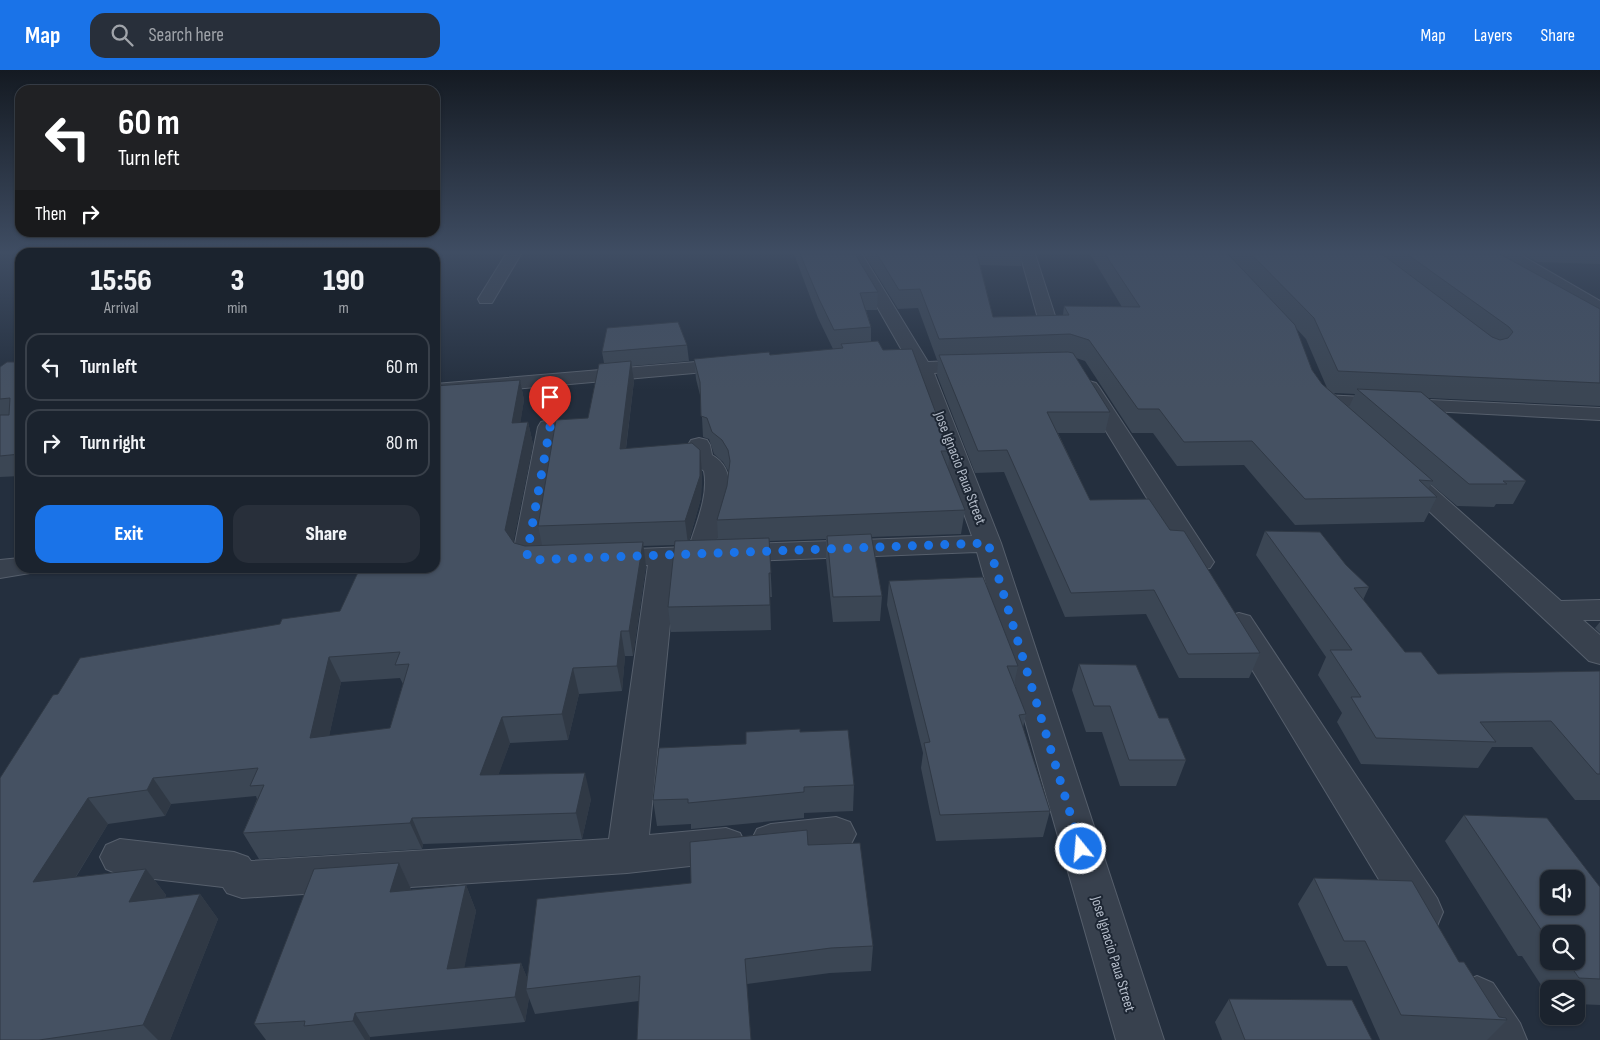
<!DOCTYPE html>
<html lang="en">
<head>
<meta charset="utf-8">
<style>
	:root { --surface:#1b232e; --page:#282f3a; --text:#f1f3f6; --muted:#a0a4aa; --line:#39404a; --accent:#1a73e8 }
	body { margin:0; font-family:"Sofia Sans Condensed",sans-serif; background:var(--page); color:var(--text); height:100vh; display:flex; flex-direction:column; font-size:19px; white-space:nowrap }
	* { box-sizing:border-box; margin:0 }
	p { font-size:16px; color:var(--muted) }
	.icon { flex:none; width:28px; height:28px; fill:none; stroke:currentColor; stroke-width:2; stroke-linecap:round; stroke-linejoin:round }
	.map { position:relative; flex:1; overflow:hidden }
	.side { position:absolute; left:15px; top:178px; width:425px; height:325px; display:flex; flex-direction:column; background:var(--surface); border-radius:15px; box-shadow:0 1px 4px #0004,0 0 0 1px var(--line) }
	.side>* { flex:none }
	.hud { position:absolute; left:15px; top:15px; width:425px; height:152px; border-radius:15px; box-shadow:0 1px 4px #0004,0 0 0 1px var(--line); background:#202124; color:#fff; overflow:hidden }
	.controls { position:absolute; left:1540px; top:800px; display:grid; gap:10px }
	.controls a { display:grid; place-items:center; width:45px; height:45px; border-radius:10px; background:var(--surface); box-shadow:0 1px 4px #0004,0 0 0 1px var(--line); font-size:25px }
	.pin { position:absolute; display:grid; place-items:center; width:42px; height:42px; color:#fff; margin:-51px -21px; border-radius:50% 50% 50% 0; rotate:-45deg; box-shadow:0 0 5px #0007 }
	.pin .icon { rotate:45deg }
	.me { position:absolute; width:55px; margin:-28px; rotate:343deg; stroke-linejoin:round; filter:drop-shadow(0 0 4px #0008) }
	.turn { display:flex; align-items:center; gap:18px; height:105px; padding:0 20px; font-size:22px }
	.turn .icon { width:65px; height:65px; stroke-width:2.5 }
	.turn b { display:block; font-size:35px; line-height:42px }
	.then { display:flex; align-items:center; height:48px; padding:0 20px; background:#0003; gap:10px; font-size:19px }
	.eta { display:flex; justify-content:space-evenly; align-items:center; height:85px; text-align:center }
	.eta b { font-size:30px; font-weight:800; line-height:35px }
	.action { display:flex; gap:10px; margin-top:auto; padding:10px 20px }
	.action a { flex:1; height:58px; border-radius:15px; background:var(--accent); color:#fff; font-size:20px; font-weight:800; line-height:58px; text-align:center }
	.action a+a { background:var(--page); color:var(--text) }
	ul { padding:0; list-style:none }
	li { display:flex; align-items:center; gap:15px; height:68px; margin:0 10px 8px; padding:0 10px; border:2px solid var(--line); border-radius:15px }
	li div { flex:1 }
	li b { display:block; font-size:19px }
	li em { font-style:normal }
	header { display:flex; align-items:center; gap:30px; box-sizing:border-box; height:70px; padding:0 25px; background:var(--accent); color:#fff }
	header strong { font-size:24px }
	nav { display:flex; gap:28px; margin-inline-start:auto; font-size:18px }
	.search { width:350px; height:45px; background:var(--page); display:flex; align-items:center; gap:12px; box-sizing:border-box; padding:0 18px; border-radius:15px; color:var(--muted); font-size:19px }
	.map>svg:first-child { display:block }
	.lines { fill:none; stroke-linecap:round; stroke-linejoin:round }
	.minor-casing { stroke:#565f6c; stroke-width:2 }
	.minor { fill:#38414e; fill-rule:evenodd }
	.wall { fill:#3b4654; fill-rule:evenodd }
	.shaded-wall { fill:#303945 }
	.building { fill:#455162; stroke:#303945; fill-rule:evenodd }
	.route { stroke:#1a73e8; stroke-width:9; stroke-dasharray:0 16.2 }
	.labels { text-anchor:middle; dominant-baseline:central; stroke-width:4; stroke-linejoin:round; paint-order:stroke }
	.street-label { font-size:15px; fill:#b4bcc9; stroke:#1d2633 }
</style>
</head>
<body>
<header>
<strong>Map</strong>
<div class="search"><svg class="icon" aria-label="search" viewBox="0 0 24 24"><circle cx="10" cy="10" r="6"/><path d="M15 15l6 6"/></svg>Search here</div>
<nav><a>Map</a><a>Layers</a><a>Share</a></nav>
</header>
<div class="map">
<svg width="1600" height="970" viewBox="0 0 1600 970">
	<rect width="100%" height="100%" fill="#242f3e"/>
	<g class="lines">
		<g class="minor-casing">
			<g id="minor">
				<polygon points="506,184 521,184 492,233 480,233 478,229"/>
				<path d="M847 184H862L928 292 975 290 982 292 985 296 982 300 934 303 1001 473 1164 970H1116L977 482 676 494 649 765 726 758 740 763 746 775 740 787 726 792 627 803 242 828 227 823 223 817 120 805 106 799 100 787 106 775 120 769 234 782 248 787 251 791 609 769 648 495 608 496 598 494 594 488 598 482 608 480 689 477C696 454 709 425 704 401 692 391 690 392 688 375L691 370 699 368 707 370 710 375 712 385C744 403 723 448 716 475L972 466 912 298Z"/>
				<polygon points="1020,184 1035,184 1057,252 1054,256 1048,257 1042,256 1039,252"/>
				<polygon points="1501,184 1519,184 1600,231 1600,243 1594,242"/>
				<polygon points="732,289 739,291 742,295 739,299 435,326 435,314"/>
				<polygon points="1089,311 1096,313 1099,317 1214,492 1210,498 1200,500 1190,498 1186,492 1079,317 1082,313"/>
				<polygon points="1322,325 1600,338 1600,350 1315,335 1311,331 1315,327"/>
				<path d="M549 350 557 352 560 357 541 482 563 484 567 490 563 496C549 499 535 499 521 496L513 484 538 357 541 352Z"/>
				<polygon points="1408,401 1417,403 1561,531 1600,530 1600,550 1583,550 1600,565 1600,594 1589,591 1399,413 1396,408 1399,403"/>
				<polygon points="20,488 20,498 34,498 30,503 0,508 0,490"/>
				<polygon points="1239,543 1250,546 1437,828 1443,842 1437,856 1422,862 1407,856 1224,553 1228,546"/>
				<polygon points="836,747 850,752 856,764 850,776 836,781 771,788 757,783 751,771 757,759 771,754"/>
				<polygon points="1477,906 1493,913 1520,953 1527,970 1476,970 1461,945 1454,929 1461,913"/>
			</g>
		</g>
		<use href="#minor" class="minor"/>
	</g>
	<g class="wall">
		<path d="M794 184H855L878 222 877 240H866L871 257V272L883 280 950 381 948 399 965 440 961 464 871 467 882 526 880 551 833 552 826 489V469L769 471 772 527H770L771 560 671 562 668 537 675 475 643 476 646 496 633 586H625L622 621 579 624 568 670 510 673 498 705 591 729 582 769 423 774 422 779 259 789 243 763 257 729 256 726 171 734 165 746 108 754 76 807 146 799 166 825 165 828 200 824 218 849 170 970H0L58 624 340 541 520 310 524 330 520 353 528 352 533 374 513 473 525 476 542 475 538 456 588 348 604 293 602 282 687 275 689 291 632 296 634 311 626 379 702 402 701 428 689 471 718 469 717 450 727 416 729 402 723 392 714 384 709 369 703 367 701 329 696 309 694 289 770 285 841 279V278L833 279 818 248ZM400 608 403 614 390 658 329 666 341 612Z"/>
		<path d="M864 184H1023L1021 196 980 195 993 247 1063 245 1064 236 1122 237 1090 184H1600V194L1537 192 1524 185 1519 195 1600 239V336L1428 328 1526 411 1513 434H1496L1494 437 1457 436 1431 414 1428 419 1437 427 1424 452 1295 455 1244 395 1177 396 1153 363H1132L1085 291 1076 288 1110 342 1105 363H1058L1090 430 1170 460 1260 583 1249 608H1179L1146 544 1065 547 1004 402 975 403 937 305 938 290H937L918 238 898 239ZM1295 257 1306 269 1327 318 1322 314 1312 300ZM1334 323 1355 324 1349 337Z"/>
		<polygon points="20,292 20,406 0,407 0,297"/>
		<polygon points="1265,461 1369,517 1363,530 1405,582 1438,604 1600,601 1600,730 1575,730 1532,677 1492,677 1478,698 1361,694 1337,652 1342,643 1318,605 1326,587 1256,485"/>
		<polygon points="889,511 1018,596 1014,615 1026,644 1023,658 1050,741 1043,767 936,771 921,698 923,683 887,535"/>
		<polygon points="1600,552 1600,563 1595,558"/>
		<polygon points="1079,594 1186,690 1176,716 1120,716 1102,662 1086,662 1072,620"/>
		<polygon points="800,662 854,715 853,741 804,743 804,748 691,759 691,754 657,756 653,730 746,674"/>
		<path d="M1464 745 1600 817V935L1576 934V919H1549V927L1522 886H1518L1445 771ZM1549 864 1576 891H1549Z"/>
		<polygon points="808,775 873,876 871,901 830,903 747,914 639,931 535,944 529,928 525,952 370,967 370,970 266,970 254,954 399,793 411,819 410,820 466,815 476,841 464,897 521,893 527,908 691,813"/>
		<polygon points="1314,808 1459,892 1499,947 1507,950 1487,970 1380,970 1347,896 1327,896 1298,834"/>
		<polygon points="1229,929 1372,970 1222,970 1215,952"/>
	</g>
	<g class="shaded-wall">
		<polygon points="631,291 634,311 623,401 620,379"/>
		<polygon points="520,310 524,330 517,375 512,353"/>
		<polygon points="528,352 533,374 511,484 505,460"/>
		<polygon points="700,380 702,402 701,428 688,474 685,451"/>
		<polygon points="643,472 646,496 633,586 629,561"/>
		<polygon points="621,561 625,586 622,621 617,596"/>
		<polygon points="329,587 341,612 323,694 310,668"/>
		<polygon points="573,598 579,624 568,670 562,644"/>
		<polygon points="502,647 510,673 489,731 480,705"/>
		<polygon points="585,703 591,729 582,769 576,743"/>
		<polygon points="153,708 171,734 165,746 147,720"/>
		<polygon points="88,728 108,754 57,837 33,812"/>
		<polygon points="412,748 423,774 422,779 410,753"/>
		<polygon points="399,793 411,819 403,848 390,822"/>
		<polygon points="146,799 166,825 150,857 129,832"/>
		<polygon points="466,815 476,841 459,924 447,899"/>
		<polygon points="200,824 218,849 170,970 158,970 143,955"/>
		<polygon points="521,893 531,917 526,919 529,928 525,952 515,927"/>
		<polygon points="355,943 370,967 370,970 365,970 353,951"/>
	</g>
	<g class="building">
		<polygon points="800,184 855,184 878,222 860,223 871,257 834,260 819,229"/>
		<polygon points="877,184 977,184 993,247 1069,245 1064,236 1140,237 1105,184 1228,184 1295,255 1312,300 1322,314 1433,411 1419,410 1437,427 1305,429 1252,371 1184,372 1159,339 1138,339 1089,270 1070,264 939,269 920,219 899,220"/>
		<polygon points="1251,184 1382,184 1492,267 1500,270 1508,268 1513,262 1509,257 1407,184 1500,184 1600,239 1600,313 1338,301 1314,248"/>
		<polygon points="678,252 687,275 602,282 607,258"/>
		<polygon points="878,271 883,280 912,279 950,381 941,381 965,440 717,450 727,416 730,391 728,380 722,370 712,362 707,348 701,346 700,312 694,289 769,282 770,285 843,278 841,274"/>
		<polygon points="1068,282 1073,283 1110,342 1047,342 1090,430 1149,429 1170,460 1184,461 1260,583 1188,584 1154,520 1071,523 1007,380 978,381 939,285"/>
		<polygon points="631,291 620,379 692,373 700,380 700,406 685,451 538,456 556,350 588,348 599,294"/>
		<polygon points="7,292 20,292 20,384 0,386 0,345 9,345 10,328 0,329 0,297"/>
		<path d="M520 310 512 353 528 352 505 460 514 473 525 476 643 472 629 561H621L617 596 573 598 562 644 502 647 480 705 585 703 576 743 412 748 410 753 243 763 264 715 250 716 258 698 153 708 147 720 88 728 33 812 146 799 129 832 200 824 143 955 39 970H0V708L53 625 58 624 80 588 280 554 282 549 340 541 360 498H435V316ZM400 582 395 595 409 594 390 658 310 668 329 587Z"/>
		<polygon points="1357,319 1421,322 1526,411 1503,411 1507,414 1469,414"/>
		<polygon points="1265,461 1320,462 1346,495 1369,517 1354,518 1405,582 1421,582 1438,604 1600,601 1600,704 1597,704 1551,651 1480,652 1496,672 1376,668 1351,627 1361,627 1330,580 1352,580"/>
		<polygon points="871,464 882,526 833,527 827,466"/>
		<polygon points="769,468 771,503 769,503 770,535 668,537 675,471"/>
		<polygon points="983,507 1018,596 1007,596 1026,644 1019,645 1050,741 940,745 924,673 930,672 889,511"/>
		<polygon points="1079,594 1136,595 1159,648 1168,648 1186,690 1129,690 1110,636 1094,636"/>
		<polygon points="800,659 800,662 848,660 854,715 804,717 804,722 688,733 688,729 653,730 659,678 746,674 746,662"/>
		<path d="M1464 745 1547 748 1600 817V909L1579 908 1567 891H1576V864H1549L1546 861H1542ZM1549 809H1576V836H1549Z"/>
		<polygon points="807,760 808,775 860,773 873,876 831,878 745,889 751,970 637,970 640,906 526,919 537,829 691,813 690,772"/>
		<polygon points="399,793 390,822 466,815 447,899 521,893 515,927 355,943 353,951 304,956 305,951 254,954 314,799"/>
		<polygon points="1314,808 1412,811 1459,892 1464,892 1499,947 1506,948 1507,950 1401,945 1365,871 1344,871"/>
		<polygon points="1229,929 1352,930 1372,970 1245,970"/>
	</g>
	<linearGradient id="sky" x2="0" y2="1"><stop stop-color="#141a22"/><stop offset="0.57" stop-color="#3f4d63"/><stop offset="1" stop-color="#3f4d63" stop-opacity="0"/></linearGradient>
	<rect width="1600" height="320" fill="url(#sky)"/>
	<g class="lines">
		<polyline class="route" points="550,357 527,484 530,490 988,473 1081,779"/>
	</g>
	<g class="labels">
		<g class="street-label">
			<text transform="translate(960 398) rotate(69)">Jose Ignacio Paua Street</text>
			<text transform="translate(1113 884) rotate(73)">Jose Ignacio Paua Street</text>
		</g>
	</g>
</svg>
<div class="controls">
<a><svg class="icon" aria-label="sound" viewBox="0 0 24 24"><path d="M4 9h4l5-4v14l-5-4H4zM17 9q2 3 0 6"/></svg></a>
<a><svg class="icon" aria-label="search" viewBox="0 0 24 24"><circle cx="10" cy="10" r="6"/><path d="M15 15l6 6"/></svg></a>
<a><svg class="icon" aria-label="layers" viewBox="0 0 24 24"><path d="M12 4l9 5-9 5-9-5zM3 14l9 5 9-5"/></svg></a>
</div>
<div class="pin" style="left:550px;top:357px;background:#d93025"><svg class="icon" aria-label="arrive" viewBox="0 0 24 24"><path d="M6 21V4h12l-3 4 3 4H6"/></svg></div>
<svg class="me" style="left:1081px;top:779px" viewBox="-20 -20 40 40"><circle r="17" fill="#1a73e8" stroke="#fff" stroke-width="3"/><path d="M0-11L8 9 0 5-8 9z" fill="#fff"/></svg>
<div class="hud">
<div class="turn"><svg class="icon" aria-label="left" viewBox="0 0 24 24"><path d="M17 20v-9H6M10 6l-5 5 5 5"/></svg><div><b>60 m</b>Turn left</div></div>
<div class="then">Then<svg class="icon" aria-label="right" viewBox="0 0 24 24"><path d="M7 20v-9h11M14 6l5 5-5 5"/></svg></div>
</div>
<section class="side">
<div class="eta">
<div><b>15:56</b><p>Arrival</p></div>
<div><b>3</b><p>min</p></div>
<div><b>190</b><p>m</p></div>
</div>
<ul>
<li><svg class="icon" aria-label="left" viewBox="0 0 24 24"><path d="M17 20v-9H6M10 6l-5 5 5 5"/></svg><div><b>Turn left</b></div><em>60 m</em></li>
<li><svg class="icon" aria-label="right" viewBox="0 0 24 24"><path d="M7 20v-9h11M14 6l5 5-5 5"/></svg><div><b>Turn right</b></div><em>80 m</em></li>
</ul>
<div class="action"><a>Exit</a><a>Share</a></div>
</section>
</div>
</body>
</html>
